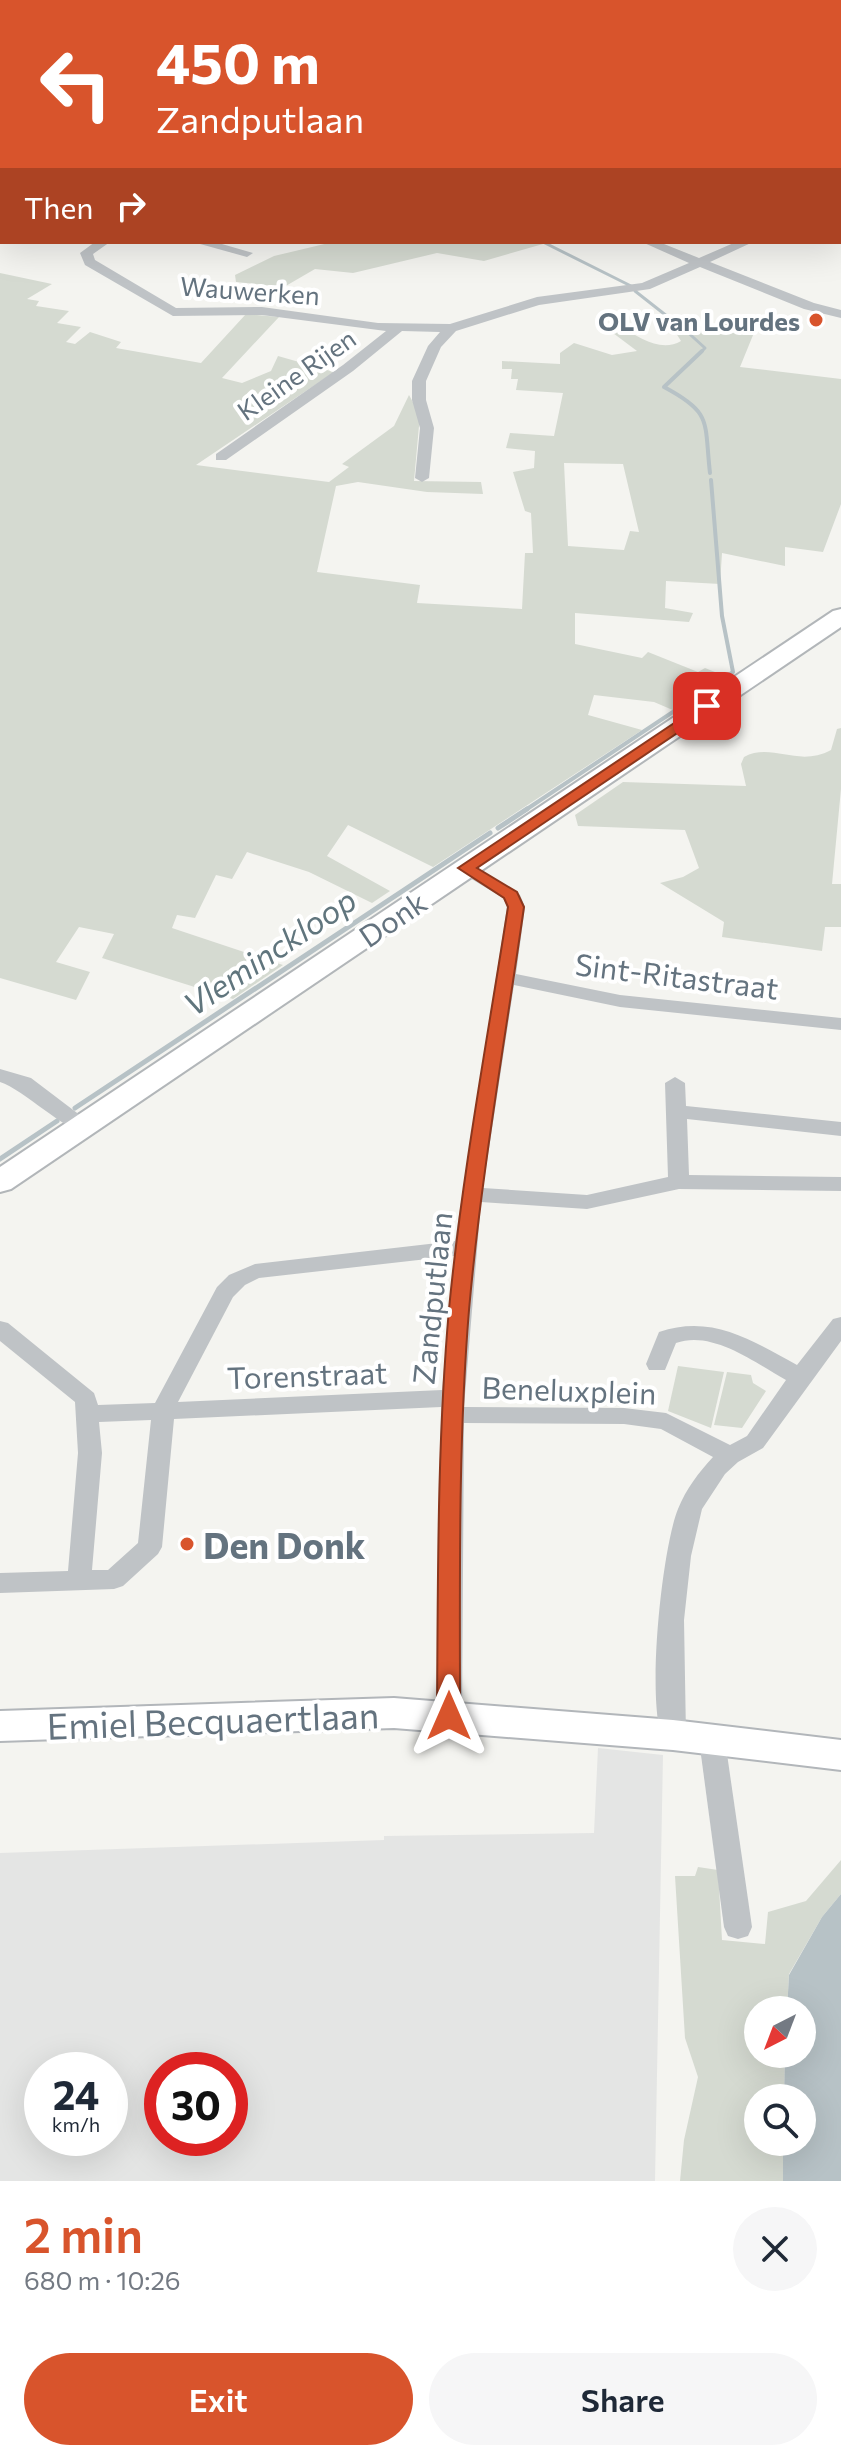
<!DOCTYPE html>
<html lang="en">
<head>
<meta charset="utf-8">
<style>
	:root { --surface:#fff; --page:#f6f6f7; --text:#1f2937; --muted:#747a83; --accent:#d8542c }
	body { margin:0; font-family:Commissioner,sans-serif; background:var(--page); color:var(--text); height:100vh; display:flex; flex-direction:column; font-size:30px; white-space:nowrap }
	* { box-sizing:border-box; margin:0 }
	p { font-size:26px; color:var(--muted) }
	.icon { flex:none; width:44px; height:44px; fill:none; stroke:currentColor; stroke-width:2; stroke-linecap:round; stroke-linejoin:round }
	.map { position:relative; height:2181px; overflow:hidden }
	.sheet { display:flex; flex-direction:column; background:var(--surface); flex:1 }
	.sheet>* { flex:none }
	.hud { position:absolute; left:0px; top:0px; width:842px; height:244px; box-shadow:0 8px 32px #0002; background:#d8542c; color:#fff; overflow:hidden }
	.needle { width:52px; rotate:222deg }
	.fabs { position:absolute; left:744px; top:1996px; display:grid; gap:16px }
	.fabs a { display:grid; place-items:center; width:72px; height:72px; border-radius:50%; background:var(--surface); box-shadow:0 8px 32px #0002; font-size:40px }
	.speed { position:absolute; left:24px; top:2052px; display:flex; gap:16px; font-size:40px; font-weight:700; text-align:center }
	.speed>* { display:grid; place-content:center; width:104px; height:104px; border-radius:50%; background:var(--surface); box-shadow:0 8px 32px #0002; line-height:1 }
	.speed small { font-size:20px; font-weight:400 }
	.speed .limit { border:12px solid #d22; background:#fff; color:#111 }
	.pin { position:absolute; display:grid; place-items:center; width:68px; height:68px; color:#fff; margin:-34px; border-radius:16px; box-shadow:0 4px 12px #0006 }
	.me { position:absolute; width:88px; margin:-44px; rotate:0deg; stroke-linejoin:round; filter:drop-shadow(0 0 6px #0008) }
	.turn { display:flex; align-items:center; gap:28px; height:168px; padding:0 24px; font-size:36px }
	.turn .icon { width:104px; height:104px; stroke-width:2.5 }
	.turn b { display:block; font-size:56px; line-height:68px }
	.then { display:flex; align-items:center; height:76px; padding:0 24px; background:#0003; gap:16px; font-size:30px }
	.round { display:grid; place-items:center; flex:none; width:84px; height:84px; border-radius:42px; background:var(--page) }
	.summary { display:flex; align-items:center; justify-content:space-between; height:136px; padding:0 24px }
	h1 { font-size:48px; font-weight:600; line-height:60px; color:var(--accent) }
	.cta { display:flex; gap:16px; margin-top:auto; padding:16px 24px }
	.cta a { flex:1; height:92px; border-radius:48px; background:var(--accent); color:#fff; font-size:32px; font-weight:600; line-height:92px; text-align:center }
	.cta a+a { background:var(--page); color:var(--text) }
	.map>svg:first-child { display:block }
	.built { fill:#e4e5e4; fill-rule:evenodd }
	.green { fill:#d5dad1; fill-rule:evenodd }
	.water { fill:#b7c2c6 }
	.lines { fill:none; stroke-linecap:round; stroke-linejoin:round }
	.stream-far2 { stroke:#b7c2c6; stroke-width:3 }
	.stream-far1 { stroke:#b7c2c6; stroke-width:4 }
	.stream { stroke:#b7c2c6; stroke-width:5 }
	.secondary-casing { stroke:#b2b6ba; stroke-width:4 }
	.primary-casing { stroke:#b2b6b9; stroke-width:4 }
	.street { fill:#bfc3c6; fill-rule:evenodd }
	.secondary { fill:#fff; fill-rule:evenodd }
	.primary { fill:#fff; fill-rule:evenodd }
	.route { fill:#d8542c; stroke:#8c371d; stroke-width:2 }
	.poi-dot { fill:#d8542c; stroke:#fff; stroke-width:3 }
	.labels { text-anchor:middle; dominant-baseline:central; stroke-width:8; stroke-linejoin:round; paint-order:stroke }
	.far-street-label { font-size:26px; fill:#64737f; stroke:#fff }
	.far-poi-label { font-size:26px; font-weight:bold; fill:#64737f; stroke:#fff; text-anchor:end }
	.street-label { font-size:30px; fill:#64737f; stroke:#fff }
	.water-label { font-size:32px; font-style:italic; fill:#60757d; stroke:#fff }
	.near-poi-label { font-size:36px; font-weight:bold; fill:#64737f; stroke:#fff; text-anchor:start }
	.near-street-label { font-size:36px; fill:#64737f; stroke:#fff }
</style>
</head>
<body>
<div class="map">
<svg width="841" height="2181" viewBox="0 0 841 2181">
	<rect width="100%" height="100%" fill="#f4f4f0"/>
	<path class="built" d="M598 1748 663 1755 655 2181H0V1853L384 1840V1836L594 1833ZM42 2070H110V2138H42ZM162 2070H230V2138H162Z"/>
	<g class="green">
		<polygon points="333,242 538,242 543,244 484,261 437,253 353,273 315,269 284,287 236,282 235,275 274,256"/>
		<path d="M0 273 52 284 27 299 39 301 36 306 69 311 57 323 81 327 66 342 75 344 90 332 121 342 116 348 201 363 246 314 279 317 222 378 242 383 271 371 278 356 334 372 196 465 329 482 349 467 342 464 394 426 409 395 420 415 414 481 481 482 483 494 427 492 358 482 336 486 317 572 420 585 417 603 522 609 525 553H533L531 513 525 511 513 472 534 468 535 451 506 448 510 433 554 436 563 393 516 390 518 379H511L512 369H502V361L560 364V353L574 343 612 355 637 351 609 330 621 327C639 337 661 353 681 341L674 330 760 318 740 367 841 379V504L823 552 785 547V566L722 553 720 584 666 581 665 608 693 613 689 622 575 613V644L642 658 648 652 698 672 705 668 725 676 675 711 654 702 594 695 588 715 642 730 433 867 348 825 327 856 390 891 372 903 309 872 247 852 232 879 216 875 195 918 177 915 172 928 283 965 233 999 102 958 114 934 79 927 56 962 90 972 76 1000 0 978ZM564 463 623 464 639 532 630 531 624 550 568 546Z"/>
		<path d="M841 728V789L832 884H841V927H825L822 951 722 937 724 922 660 883 683 877 699 868 685 830 578 826 575 815 623 782 746 786 741 764 744 757C772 742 798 768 831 750L837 729Z"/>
		<polygon points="678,1366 724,1372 711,1428 668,1411"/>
		<polygon points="727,1372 751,1375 753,1383 766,1391 742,1428 714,1425"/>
		<polygon points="841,1860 841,1894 822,1917 789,1974 787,2010 758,2010 758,2054 785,2054 784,2098 758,2098 758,2142 783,2142 783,2181 680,2181 684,2140 698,2077 685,2038 675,1876 695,1876 698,1867 718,1870 722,1940 765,1944 768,1912 806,1901"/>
	</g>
	<polygon class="water" points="841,1894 841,2181 783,2181 783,2142 802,2142 802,2098 784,2098 785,2054 802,2054 802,2010 787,2010 789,1975 822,1917"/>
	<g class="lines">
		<g class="stream-far2">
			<polyline points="543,242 631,286"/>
			<polyline points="635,291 677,324"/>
			<polyline points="683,328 705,348 700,353"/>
		</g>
		<g class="stream-far1">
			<path d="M702 351 664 387C713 413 704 421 710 473"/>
			<polyline points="524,811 733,672 722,616 711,480"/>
		</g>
		<g class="stream">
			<polyline points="498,828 527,809"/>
			<polyline points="75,1108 490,833"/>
			<polyline points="0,1159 57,1121"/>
		</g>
		<g class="secondary-casing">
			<g id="secondary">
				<polygon points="0,103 2,104 2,114 0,113"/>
				<rect x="840" y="226" width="1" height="10"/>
				<polygon points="394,1698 673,1720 841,1740 841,1770 673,1750 394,1728 0,1741 0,1711"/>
			</g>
		</g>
		<g class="primary-casing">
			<polygon id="primary" points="841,609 841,627 11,1189 0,1192 0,1167 833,611"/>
		</g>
		<g class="street">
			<polygon points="0,0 6,1 6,2 0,6"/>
			<polygon points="0,21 2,21 0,28"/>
			<rect x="0" y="46" width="2" height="6"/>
			<polygon points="2,234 3,242 0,243 0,235"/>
			<polygon points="95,242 110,242 93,254 95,260 176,308 262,307 378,323 450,324 537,297 642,283 689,263 642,242 659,242 699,258 736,242 753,242 710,262 814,303 841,310 841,318 804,309 700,267 650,289 539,305 456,331 441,347 426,381 426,400 434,428 429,478 422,482 415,478 420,428 412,400 412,381 428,346 440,332 402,331 353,371 226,460 216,460 216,454 343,365 386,331 262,315 173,316 85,265 80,253"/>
			<polygon points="193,242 215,242 253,253 247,257"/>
			<path d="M466 863 520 895 525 907 516 974 620 995 841 1018V1030L620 1007 514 985 483 1188 587 1195 668 1177 665 1083 675 1077 685 1083 686 1106 841 1122V1136L687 1119 689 1175 841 1177V1191L679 1189 587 1209 481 1202 464 1407 624 1408 666 1413 730 1445 747 1436 786 1380C755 1363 713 1330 676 1343L665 1370H649L646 1364 659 1332C712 1314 751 1340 797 1365L833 1319 841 1317V1341L763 1448 738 1462 725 1474 702 1509 691 1556 684 1620 686 1735 682 1743 673 1746 664 1743C645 1706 662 1548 678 1509 686 1489 699 1472 713 1457L661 1429 624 1424 464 1423 462 1716 458 1723 449 1726 440 1723 436 1716 441 1407 174 1419 162 1547 158 1554 123 1586 114 1589 0 1593V1573L68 1571 78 1453 75 1402 0 1341V1321L8 1323 94 1393 98 1405 155 1403 217 1287 229 1275 255 1264 455 1241 507 907 503 898 460 872 457 868 460 864ZM454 1256 442 1390 178 1402 233 1297 245 1285 259 1278ZM151 1420 138 1543 108 1570H92L102 1453 99 1422Z"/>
			<path d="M0 1069 31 1078 89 1122 92 1127 89 1132C71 1137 25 1090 0 1082Z"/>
			<polygon points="712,1729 721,1732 725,1740 752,1927 748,1936 738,1939 728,1936 724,1927 699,1740 703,1732"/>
		</g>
		<use href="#secondary" class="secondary"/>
		<use href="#primary" class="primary"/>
	</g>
	<path class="route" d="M707 701 713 703V709L477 868 517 892 524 907C505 1041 481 1175 469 1310 458 1444 460 1581 460 1716L457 1722H441L437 1716C438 1581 437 1444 449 1309 462 1175 487 1041 508 907L504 898 458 868Z"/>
	<g class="poi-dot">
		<circle cx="816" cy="320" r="8"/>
		<circle cx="187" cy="1544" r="8"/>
	</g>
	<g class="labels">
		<g class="far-street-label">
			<text transform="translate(250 290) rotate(4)">Wauwerken</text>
			<text transform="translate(296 374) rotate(-35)">Kleine Rijen</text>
		</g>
		<g class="far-poi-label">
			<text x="800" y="320">OLV van Lourdes</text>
		</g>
		<g class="street-label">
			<text transform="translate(392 918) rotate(-34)">Donk</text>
			<text transform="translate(677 975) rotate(7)">Sint-Ritastraat</text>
			<text transform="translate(431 1298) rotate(-84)">Zandputlaan</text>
			<text transform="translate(307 1374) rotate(-2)">Torenstraat</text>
			<text transform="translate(569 1389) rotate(2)">Beneluxplein</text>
		</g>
		<g class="water-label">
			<text transform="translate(269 951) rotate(-34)">Vleminckloop</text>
		</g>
		<g class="near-poi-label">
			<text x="203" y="1544">Den Donk</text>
		</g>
		<g class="near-street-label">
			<text transform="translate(213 1719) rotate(-2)">Emiel Becquaertlaan</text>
		</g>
	</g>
</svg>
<div class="fabs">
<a><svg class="needle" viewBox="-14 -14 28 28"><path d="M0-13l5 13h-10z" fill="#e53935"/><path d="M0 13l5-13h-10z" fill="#747a83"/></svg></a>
<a><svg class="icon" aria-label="search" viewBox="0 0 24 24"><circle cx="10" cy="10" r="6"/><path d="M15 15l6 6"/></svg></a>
</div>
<div class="speed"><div>24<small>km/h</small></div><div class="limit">30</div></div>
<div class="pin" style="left:707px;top:706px;background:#d93025"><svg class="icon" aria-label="arrive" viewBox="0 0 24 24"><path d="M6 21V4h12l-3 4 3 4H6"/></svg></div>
<svg class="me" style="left:449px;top:1716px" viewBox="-20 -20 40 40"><path d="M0-17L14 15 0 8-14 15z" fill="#d8542c" stroke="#fff" stroke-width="4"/></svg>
<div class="hud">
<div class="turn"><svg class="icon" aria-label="left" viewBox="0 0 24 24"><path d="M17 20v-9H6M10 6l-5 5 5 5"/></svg><div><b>450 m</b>Zandputlaan</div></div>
<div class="then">Then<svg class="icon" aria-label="right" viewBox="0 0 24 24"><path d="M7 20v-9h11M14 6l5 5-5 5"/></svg></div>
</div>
</div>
<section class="sheet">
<div class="summary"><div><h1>2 min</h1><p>680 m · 10:26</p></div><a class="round"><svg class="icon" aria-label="close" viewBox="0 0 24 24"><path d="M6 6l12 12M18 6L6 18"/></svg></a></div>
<div class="cta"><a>Exit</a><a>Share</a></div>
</section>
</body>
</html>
